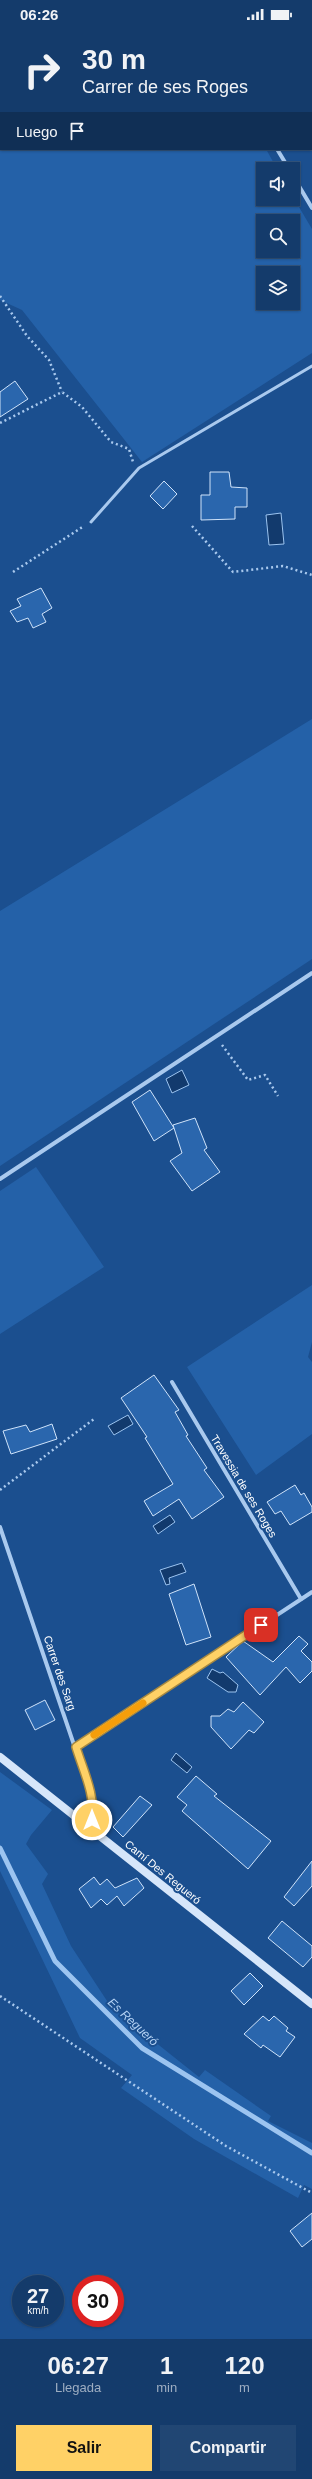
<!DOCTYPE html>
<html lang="es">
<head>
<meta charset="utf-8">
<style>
	:root { --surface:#143b6b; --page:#214673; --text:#f1f3f6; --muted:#9dadc1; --line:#33557e; --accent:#ffd166 }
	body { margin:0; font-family:Arial,sans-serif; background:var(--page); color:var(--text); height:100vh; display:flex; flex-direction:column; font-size:15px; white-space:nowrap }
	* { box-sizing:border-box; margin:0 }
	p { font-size:13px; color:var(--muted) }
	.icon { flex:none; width:22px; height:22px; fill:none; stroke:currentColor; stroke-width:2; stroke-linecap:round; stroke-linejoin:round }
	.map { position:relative; height:2311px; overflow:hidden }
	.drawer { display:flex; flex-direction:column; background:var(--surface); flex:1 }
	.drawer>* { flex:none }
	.guide { position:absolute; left:0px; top:0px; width:312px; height:122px; box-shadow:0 1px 3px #0004,0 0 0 1px var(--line); background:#143b6b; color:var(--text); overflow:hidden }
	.controls { position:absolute; left:256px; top:134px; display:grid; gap:8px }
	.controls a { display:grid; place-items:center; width:44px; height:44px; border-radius:0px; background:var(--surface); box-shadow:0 1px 3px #0004,0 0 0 1px var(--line); font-size:20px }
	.speed { position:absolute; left:12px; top:2247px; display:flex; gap:8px; font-size:20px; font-weight:700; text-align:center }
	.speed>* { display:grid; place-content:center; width:52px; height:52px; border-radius:50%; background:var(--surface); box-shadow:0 1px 3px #0004,0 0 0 1px var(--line); line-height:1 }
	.speed small { font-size:10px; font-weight:400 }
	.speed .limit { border:6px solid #d22; background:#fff; color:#111 }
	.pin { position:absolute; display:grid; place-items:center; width:34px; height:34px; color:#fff; margin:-17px; border-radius:8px; box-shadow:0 2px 6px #0006 }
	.me { position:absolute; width:44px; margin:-22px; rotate:0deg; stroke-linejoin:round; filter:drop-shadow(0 0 3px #0008) }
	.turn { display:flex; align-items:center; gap:14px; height:84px; padding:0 16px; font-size:18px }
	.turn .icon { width:52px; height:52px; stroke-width:2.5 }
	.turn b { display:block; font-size:28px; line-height:34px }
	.then { display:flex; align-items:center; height:38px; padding:0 16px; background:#0003; gap:8px; font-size:15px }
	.eta { display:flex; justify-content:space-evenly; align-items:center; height:68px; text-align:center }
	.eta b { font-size:24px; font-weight:600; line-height:28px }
	.button { display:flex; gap:8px; margin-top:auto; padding:8px 16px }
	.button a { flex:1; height:46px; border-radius:0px; background:var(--accent); color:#111; font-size:16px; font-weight:600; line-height:46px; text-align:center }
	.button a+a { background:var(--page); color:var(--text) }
	.status { display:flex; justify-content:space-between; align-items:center; height:28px; padding:0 20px; background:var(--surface); direction:ltr }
	.status svg { height:11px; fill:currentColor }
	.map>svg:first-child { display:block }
	.green { fill:#2461a8; fill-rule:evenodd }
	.water { fill:#123a6d; stroke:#9cc4f0 }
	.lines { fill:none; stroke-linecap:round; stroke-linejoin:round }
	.stream { stroke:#9cc4f0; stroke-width:5 }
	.building { fill:#2a66ad; stroke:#cfe3fa }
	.path { stroke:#a9c9ee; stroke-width:2.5; stroke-dasharray:2 3; stroke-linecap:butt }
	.lane { stroke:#a9c9ee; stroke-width:3 }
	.street { stroke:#a9c9ee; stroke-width:4 }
	.secondary { stroke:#d6e6fa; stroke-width:8 }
	.route-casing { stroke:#a68842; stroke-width:10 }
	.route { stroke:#ffd166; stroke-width:7 }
	.slow { stroke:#f59e0b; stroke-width:7 }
	.labels { text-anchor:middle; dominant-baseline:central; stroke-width:4; stroke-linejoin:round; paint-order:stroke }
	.street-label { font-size:11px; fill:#fff; stroke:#1b4f8f }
	.water-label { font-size:12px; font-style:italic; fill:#b5d3f5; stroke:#1b4f8f }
</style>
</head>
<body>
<div class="status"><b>06:26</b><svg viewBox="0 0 49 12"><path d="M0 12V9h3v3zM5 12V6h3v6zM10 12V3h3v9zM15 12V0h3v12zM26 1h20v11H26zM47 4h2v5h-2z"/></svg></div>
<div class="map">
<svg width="312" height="2311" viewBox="0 0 312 2311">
	<rect width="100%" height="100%" fill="#1b4f8f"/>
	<g class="green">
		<path d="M0 0H196L1 1V121H266L277 141H263V171H293V169L312 201V325L142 434 22 282 0 272ZM263 193H293V223H263ZM263 245H293V275H263Z"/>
		<polygon points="312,691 312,931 0,1138 0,883"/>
		<polygon points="36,1139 104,1239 0,1306 0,1163"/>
		<polygon points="312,1257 312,1314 308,1329 312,1334 312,1406 256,1447 187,1339"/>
		<polygon points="0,1744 52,1782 31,1807 26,1816 48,1846 42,1856 71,1918 111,1979 199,2049 205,2042 271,2088 268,2093 312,2115 312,2161 304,2157 298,2170 194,2111 121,2060 132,2047 80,2010 0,1843"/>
	</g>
	<g class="water">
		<polygon points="281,485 284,516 269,517 266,487"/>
		<polygon points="182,1042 189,1057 172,1065 166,1051"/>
		<polygon points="128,1387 133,1396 114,1407 108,1398"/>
		<polygon points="170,1487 175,1494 158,1506 153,1498"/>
		<polygon points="182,1535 186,1544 169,1550 170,1556 166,1557 160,1542"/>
		<polygon points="212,1641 220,1645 223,1644 238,1657 236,1664 228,1664 207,1650"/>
		<polygon points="176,1725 192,1739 187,1745 171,1732"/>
	</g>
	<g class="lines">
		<polyline class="stream" points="0,1820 55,1933 142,2020 312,2125"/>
	</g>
	<g class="building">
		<polygon points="15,353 28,371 0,389 0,364"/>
		<polygon points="210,444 229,444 231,459 247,460 247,479 235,479 235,491 201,492 201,467 210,467"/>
		<polygon points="164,453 177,466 163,481 150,468"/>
		<polygon points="41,560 52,580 42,586 46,594 33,600 28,590 17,594 10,583 21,578 17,571"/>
		<polygon points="150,1062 174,1100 154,1113 132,1074"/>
		<polygon points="195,1090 207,1120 204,1122 220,1144 192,1163 170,1133 182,1125 173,1097"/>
		<polygon points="154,1347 179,1382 175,1384 188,1407 186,1408 207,1440 204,1442 224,1469 192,1491 179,1471 153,1488 144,1473 173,1456 145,1410 147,1409 121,1370"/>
		<polygon points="52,1396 57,1411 11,1426 3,1403 26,1397 30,1404"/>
		<polygon points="295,1457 301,1467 304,1465 312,1479 312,1484 290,1497 281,1483 275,1486 267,1474"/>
		<polygon points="194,1556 211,1609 186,1617 169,1566"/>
		<polygon points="299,1608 308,1616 301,1623 312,1634 312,1643 300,1655 286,1639 260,1667 226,1629 243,1613 273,1634"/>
		<polygon points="45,1672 55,1692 35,1702 25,1682"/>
		<polygon points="243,1674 264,1694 254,1705 249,1702 231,1721 211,1699 211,1688 220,1688 228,1681 234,1684"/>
		<polygon points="196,1748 217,1766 214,1768 271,1813 248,1841 182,1783 187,1777 177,1769"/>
		<polygon points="140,1768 152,1777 123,1809 113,1799"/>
		<polygon points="312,1833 312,1858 294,1878 284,1869"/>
		<polygon points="94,1849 100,1857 107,1851 115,1860 137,1850 144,1860 124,1878 117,1868 107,1877 101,1871 91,1880 79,1861"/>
		<polygon points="282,1893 312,1918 312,1929 303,1939 268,1910"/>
		<polygon points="250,1945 263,1958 244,1977 231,1963"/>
		<polygon points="263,1988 269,1993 274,1988 288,2000 286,2003 295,2009 280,2029 263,2017 261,2020 244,2006"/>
		<polygon points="312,2185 312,2211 302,2219 290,2203"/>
	</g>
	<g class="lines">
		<g class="path">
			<polyline points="207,0 207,1"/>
			<polyline points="243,1 245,0"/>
			<polyline points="0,268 27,308 49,332 62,364"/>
			<polyline points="0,395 62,364 82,379 111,414 129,421 133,434"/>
			<polyline points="192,498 233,544 283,538 312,547"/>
			<polyline points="13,544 84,498"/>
			<polyline points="222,1017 248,1052 265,1047 278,1068"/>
			<polyline points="0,1462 94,1391"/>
			<polyline points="0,1968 226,2118 312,2165"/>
		</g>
		<polyline class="lane" points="91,494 139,440 312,338"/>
		<g class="street">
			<polyline points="277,121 289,141"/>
			<polyline points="293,148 312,180"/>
			<polyline points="0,1151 312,945"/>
			<polyline points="172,1354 301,1571"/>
			<path d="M0 1499 91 1767C93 1778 95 1788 88 1798"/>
			<polyline points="76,1719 312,1564"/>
		</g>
		<polyline class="secondary" points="0,1729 312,1976"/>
	</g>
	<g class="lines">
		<g class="route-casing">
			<path id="route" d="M92 1792C96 1768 83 1742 76 1719L261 1597"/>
		</g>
		<use href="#route" class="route"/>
		<polyline class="slow" points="94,1707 143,1675"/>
	</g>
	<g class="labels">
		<g class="street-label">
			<text transform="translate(244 1458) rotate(59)">Travessia de ses Roges</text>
			<text transform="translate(60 1645) rotate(71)">Carrer des Sarg</text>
			<text transform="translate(163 1844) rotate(39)">Camí Des Regueró</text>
		</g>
		<g class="water-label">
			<text transform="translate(133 1994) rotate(43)">Es Regueró</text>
		</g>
	</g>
</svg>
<div class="controls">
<a><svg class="icon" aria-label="sound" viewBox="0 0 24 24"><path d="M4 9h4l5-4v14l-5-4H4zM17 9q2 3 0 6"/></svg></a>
<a><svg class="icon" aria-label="search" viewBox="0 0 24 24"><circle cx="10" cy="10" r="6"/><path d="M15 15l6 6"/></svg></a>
<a><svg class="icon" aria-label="layers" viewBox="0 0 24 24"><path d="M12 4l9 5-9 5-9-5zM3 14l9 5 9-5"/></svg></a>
</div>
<div class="speed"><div>27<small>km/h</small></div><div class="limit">30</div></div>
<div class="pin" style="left:261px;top:1597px;background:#d93025"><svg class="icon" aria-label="arrive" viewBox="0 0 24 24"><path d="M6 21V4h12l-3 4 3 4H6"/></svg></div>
<svg class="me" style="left:92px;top:1792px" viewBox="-20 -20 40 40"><circle r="17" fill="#ffd166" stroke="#fff" stroke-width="3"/><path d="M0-11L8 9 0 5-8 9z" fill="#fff"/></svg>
<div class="guide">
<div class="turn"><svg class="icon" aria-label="right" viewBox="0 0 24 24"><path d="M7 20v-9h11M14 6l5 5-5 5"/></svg><div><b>30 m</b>Carrer de ses Roges</div></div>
<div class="then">Luego<svg class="icon" aria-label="arrive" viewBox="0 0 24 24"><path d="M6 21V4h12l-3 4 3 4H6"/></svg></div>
</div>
</div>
<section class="drawer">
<div class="eta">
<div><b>06:27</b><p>Llegada</p></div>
<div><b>1</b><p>min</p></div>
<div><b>120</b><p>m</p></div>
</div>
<div class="button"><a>Salir</a><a>Compartir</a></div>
</section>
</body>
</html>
